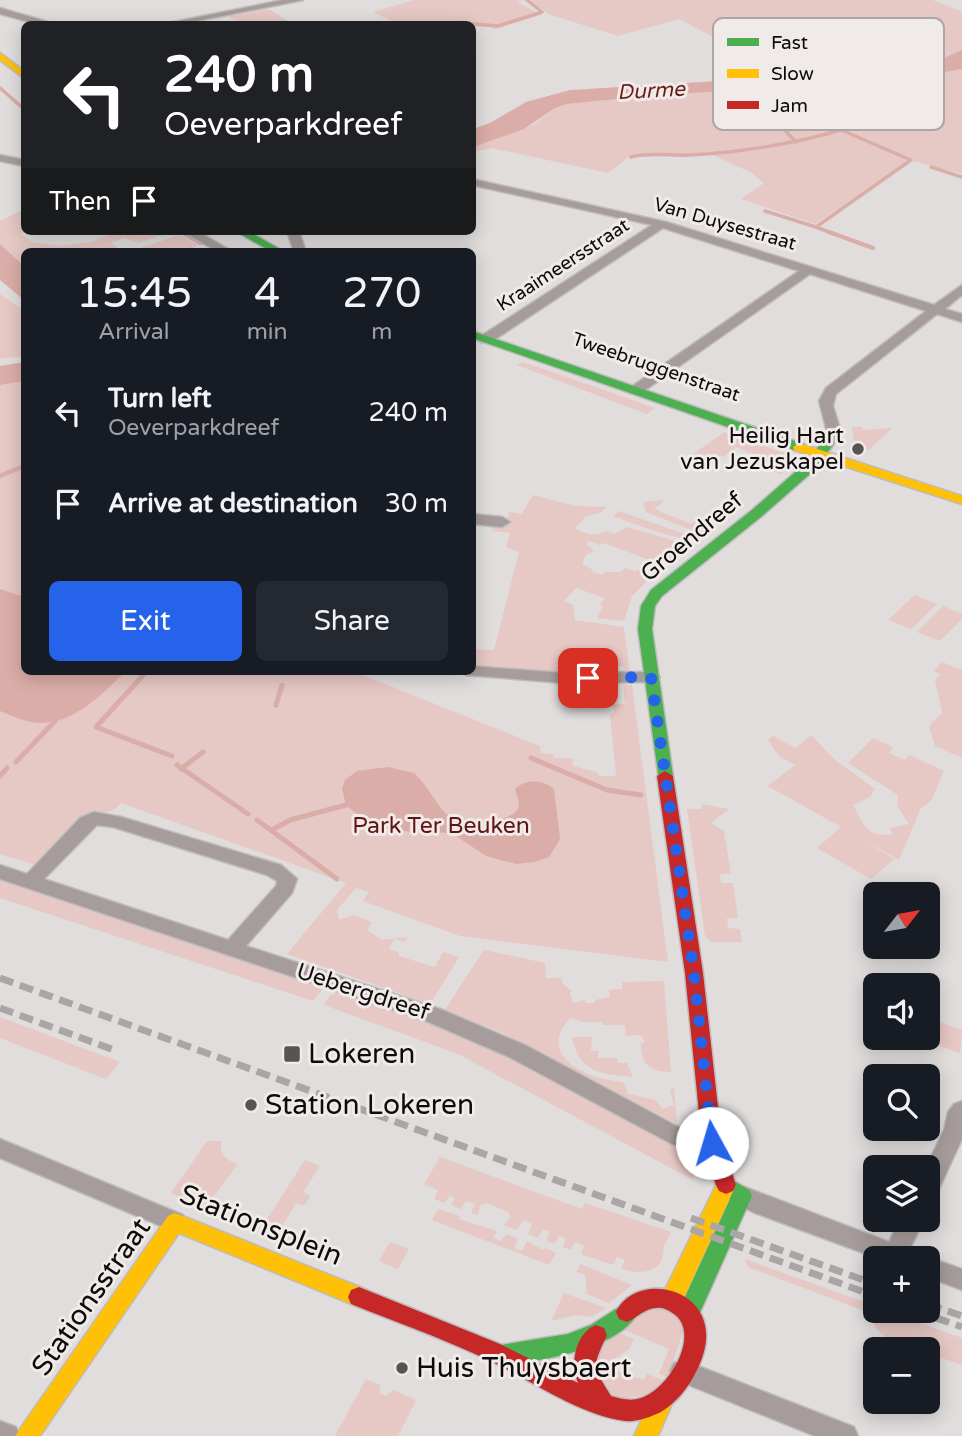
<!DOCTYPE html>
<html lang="en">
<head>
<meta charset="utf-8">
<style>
	:root { --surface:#171b24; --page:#242831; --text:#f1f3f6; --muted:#9ea1a6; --accent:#2563eb }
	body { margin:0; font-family:"Varela Round",sans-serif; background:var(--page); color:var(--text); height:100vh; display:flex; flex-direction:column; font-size:26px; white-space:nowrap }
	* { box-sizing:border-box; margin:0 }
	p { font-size:23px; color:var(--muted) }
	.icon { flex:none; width:38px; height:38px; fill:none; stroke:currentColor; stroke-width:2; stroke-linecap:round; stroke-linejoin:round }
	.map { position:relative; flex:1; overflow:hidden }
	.panel { position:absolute; left:21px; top:248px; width:455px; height:427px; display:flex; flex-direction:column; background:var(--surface); border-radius:10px; box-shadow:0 4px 18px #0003 }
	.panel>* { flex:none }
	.hud { position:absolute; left:21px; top:21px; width:455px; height:214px; border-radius:10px; box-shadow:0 4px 18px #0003; background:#202124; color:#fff; overflow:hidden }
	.needle { width:46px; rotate:59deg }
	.tools { position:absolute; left:863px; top:882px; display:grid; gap:14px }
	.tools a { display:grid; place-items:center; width:77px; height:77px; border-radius:10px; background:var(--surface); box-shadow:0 4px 18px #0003; font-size:35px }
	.pin { position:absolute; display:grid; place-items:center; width:60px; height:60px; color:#fff; margin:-30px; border-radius:14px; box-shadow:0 4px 10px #0006 }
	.me { position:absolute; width:77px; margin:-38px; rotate:354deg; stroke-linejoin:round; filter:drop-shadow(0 0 5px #0008) }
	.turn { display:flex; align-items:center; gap:24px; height:147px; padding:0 28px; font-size:32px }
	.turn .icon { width:91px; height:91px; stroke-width:2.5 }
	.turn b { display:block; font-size:49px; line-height:60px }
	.then { display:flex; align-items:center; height:66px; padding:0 28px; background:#0003; gap:14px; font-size:26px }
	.eta { display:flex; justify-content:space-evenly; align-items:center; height:119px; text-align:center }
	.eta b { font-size:42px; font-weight:600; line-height:49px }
	.primary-button { display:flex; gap:14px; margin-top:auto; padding:14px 28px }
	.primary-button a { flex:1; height:80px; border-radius:10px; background:var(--accent); color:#fff; font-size:28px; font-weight:600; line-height:80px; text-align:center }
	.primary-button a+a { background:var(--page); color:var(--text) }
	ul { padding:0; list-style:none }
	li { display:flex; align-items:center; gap:21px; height:91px; padding:0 28px }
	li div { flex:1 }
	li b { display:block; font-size:26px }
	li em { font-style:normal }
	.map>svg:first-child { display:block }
	.green { fill:#e6c8c4; fill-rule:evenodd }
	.water { fill:#dbada8 }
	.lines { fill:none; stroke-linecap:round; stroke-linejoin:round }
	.stream-far2 { stroke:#dbada8; stroke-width:3.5 }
	.stream-far1 { stroke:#dbada8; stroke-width:4.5 }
	.stream { stroke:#dbada8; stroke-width:5 }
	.street-casing { stroke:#bebcbc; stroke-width:3 }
	.fast-casing { stroke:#bebcbc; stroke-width:3 }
	.slow-casing { stroke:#bebcbc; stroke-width:3 }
	.jam-casing { stroke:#bebcbc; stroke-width:3 }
	.street { fill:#a69c9b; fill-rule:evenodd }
	.fast { fill:#4caf50; fill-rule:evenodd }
	.slow { fill:#ffc107; fill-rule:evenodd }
	.jam { fill:#c62828; fill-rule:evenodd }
	.rail { stroke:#aba6a6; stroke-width:7; stroke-dasharray:14 7; stroke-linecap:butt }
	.route { stroke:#2563eb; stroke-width:12; stroke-dasharray:0 21.6 }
	.poi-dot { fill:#585454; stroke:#f0eae9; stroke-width:2.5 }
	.labels { text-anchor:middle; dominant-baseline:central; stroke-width:6; stroke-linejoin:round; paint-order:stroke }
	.far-street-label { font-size:19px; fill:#0e0b0b; stroke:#f0eae9 }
	.far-water-label { font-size:21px; font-style:italic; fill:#691d1a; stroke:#f0eae9 }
	.poi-label { font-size:23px; fill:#0e0b0b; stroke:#f0eae9; text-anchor:end }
	.street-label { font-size:23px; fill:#0e0b0b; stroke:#f0eae9 }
	.park-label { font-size:23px; fill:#601413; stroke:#f0eae9 }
	.near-poi-label { font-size:28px; fill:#0e0b0b; stroke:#f0eae9; text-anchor:start }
	.near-street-label { font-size:28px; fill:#0e0b0b; stroke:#f0eae9 }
	.key { fill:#f0eae9; stroke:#aca7a6; stroke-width:2 }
	.key-label { font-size:19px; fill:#0e0b0b }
</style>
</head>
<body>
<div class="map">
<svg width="962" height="1436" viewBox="0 0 962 1436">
	<rect width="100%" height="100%" fill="#e1dddd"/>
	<g class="green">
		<polygon points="415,0 522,0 517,2 541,15 495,29 482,25 473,27 472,24 386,24 394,22 373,12"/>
		<path d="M535 0H933L962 12V50L942 59 887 71 789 77 679 19 618 36 548 14 531 1ZM719 30 804 47C761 57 756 51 719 30Z"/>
		<polygon points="269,9 292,24 243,24 228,16"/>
		<polygon points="962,69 962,174 910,160 815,224 741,199 764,183 750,172 711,154 631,155 608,173 492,148 473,152 472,147 533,125 555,108 567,104 658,95 892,82"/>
		<polygon points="24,209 24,231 28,231 21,234 32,242 59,246 92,242 117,231 172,231 140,243 124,238 110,243 125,252 24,252 24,266 0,244 0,221"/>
		<polygon points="179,235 198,245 184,252 128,252"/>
		<polygon points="0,294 24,311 24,356 0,359"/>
		<polygon points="522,362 538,367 655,408 647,414 517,365"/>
		<path d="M24 381V672H355L540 746 541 753 553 754 554 758H572L573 766 597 772 599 776H616L610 714 614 712 612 704H625L623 685H632L668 962 460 936 363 901 369 892 356 888 337 910 339 920 353 915 372 922 367 930 382 940 408 937 404 942 394 939 389 949 398 952 399 956 435 967 443 952 459 957 430 1004 287 954 346 883 129 806 121 803C112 813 105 814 92 810L36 865 0 854V385Z"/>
		<path d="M852 427H861L863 430 892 428 869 450C853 446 854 442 852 427Z"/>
		<polygon points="724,432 787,454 792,458 793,463 781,474 756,465 765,459 736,447 724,456 692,455"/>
		<path d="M533 495 575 506 607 507 600 513 586 516 575 528C585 534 596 538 606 531L614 534 627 527 689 545 663 565 604 543 600 545 589 541 586 544 594 551 586 555 582 564 593 570 592 572 602 575 605 572H621L625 568 636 571C643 566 649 566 655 573L632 596 624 621 597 618 603 606 599 604 605 598 576 588 564 601 573 605 575 620 624 627 630 673 624 674 623 666H568L567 674 473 667 472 649 494 650 519 552 506 547 510 533 492 531 493 524 505 525 509 512 522 514Z"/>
		<polygon points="665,500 654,509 691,524 700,517 718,524 704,535 646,512 643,502"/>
		<path d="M619 511 699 539C683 543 629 522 613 516Z"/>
		<polygon points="915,595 937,604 911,629 888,620"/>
		<polygon points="943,606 962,614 962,619 940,641 917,632"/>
		<polygon points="942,662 962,670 962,758 935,746 929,726 942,713 935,680 941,674 934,671"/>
		<path d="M811 735 835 760 875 789 870 797 853 805C864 825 867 838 893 834L890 828 909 824 897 806 898 795 848 763 873 738 893 747 889 753 905 760 909 755 944 771 931 801 921 808 899 860 861 839 894 859 871 879 817 848 841 827 768 786 795 765 779 756 768 740 773 736 796 748Z"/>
		<polygon points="701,804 729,809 711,823 724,831 731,874 720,874 721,883 733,883 738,918 727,918 728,928 740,929 742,942 712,942 705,936 687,809 702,809"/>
		<polygon points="0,880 319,984 321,991 313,1001 0,898"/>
		<path d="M484 950 545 963 546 978H561L563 984 572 991 570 993 573 1003 585 1000 586 1003H595V1000L610 997 609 991 605 990 622 989V982L664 981 671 1072C652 1071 641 1067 641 1044L645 1041 640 1035 626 1036 625 1025H603L602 1022H584L570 1018C534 1058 591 1080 623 1082L628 1094 656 1100 662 1109 674 1105 670 1090 674 1087 677 1124 501 1032 444 1011Z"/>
		<polygon points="343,992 451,1029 483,1043 643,1128 685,1153 693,1163 695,1171 693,1180 458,1054 324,1005 330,995"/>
		<polygon points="0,1017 120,1062 106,1079 0,1038"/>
		<polygon points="928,1018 962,1030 960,1053 918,1039 928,1038"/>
		<path d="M572 1037H592L591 1051H598V1058H617L618 1063H627L633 1077C601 1074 579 1073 572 1037Z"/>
		<path d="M207 1141H222C218 1155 225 1159 238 1164L205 1208 171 1193Z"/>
		<path d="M440 1157 582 1209 585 1203 671 1232 664 1246 662 1261C650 1275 637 1273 621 1269L625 1260 617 1257 613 1265 581 1254 584 1246 575 1242 571 1250 563 1247 566 1239 559 1236 555 1244 546 1241 550 1232 543 1229 538 1238 528 1234 532 1224 523 1220 517 1230 504 1225 511 1217 508 1212 486 1203 480 1206 478 1215 471 1213 475 1204 466 1201 461 1209 451 1205 455 1198 449 1196 445 1203 434 1199 438 1190 424 1184Z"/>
		<polygon points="305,1160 320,1166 303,1192 310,1196 304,1206 296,1203 277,1234 262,1227"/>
		<polygon points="438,1209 460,1216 459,1219 497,1231 493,1238 501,1241 506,1234 518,1239 514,1248 522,1251 527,1241 543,1250 545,1248 556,1253 549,1265 432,1220"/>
		<polygon points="390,1242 409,1249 398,1269 379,1261"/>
		<path d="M745 1259 875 1306V1311H888L962 1338V1365L928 1353V1349C912 1349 886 1341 876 1328 873 1324 872 1318 870 1313L748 1267Z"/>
		<polygon points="580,1264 632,1285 609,1303 587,1294 585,1275 576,1272"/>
		<polygon points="564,1293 606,1308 592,1317 575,1315 551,1321"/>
		<polygon points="667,1307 686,1323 668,1377 659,1374 669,1349 620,1328 637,1312"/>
		<polygon points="615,1331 634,1339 629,1349 614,1359 617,1371 644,1380 647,1374 665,1381 648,1395 614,1399 591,1357"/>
		<polygon points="366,1379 380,1385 380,1393 386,1396 394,1390 416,1400 398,1436 335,1436"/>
	</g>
	<g class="water">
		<polygon points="962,50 962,69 892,82 658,95 567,104 555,108 524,129 473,147 473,129 490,123 526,102 570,90 887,71 942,59"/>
		<polygon points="0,244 24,266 24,300 0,280"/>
		<polygon points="24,362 24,381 0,385 0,366"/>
		<path d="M0 589 24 597V672H125C100 696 69 729 31 722 21 720 10 715 0 711Z"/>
		<path d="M388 767 414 773C427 784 438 808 449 816 460 824 517 825 519 805 519 801 516 793 515 789 525 779 543 779 554 789L560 839 549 857 535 862 516 864 486 856 456 836 446 833 399 831 369 824 346 805 342 789 345 780 357 771Z"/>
	</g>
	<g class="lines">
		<g class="stream-far2">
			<polyline points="472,24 498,26 542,12 527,0"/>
			<polyline points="0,88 24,109"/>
			<polyline points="755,99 796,142"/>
			<path d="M631 157C651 152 670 156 691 155 737 153 797 143 841 130L911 160 816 227 765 211"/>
			<polyline points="931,167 962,177"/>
			<polyline points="816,227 834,234"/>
		</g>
		<g class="stream-far1">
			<polyline points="829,232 873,248"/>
			<polyline points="185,234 201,243"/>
			<polyline points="0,476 24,466"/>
		</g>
		<g class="stream">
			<polyline points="146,672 96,727 172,756"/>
			<polyline points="276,705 282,685"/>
			<polyline points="531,758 607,790 641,795"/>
			<polyline points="16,762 55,721"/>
			<polyline points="177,765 248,814"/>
			<polyline points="181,769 203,752"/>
			<polyline points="0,776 7,768"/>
			<polyline points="257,820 337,879"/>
			<polyline points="272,830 290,820 346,805"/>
		</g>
		<g class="street-casing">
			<g id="street">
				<polygon points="283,0 303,0 181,24 164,24"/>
				<polygon points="0,8 48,22 50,24 37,24 0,14"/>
				<polygon points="0,155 24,160 24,166 0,161"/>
				<polygon points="472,179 666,222 934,305 962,285 962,295 945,309 962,314 962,322 937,314 836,394 833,406 841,432 830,450 820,450 818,447 827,432 819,401 826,388 926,311 810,274 641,393 631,393 631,387 799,271 663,228 491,342 481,342 481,336 652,225 472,185"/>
				<polygon points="182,231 197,231 233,252 218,252"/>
				<polygon points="287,231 299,231 306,252 294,252"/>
				<polygon points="472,514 502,517 510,522 502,527 472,524"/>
				<polygon points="472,666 564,673 651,672 660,677 651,682 564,683 466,675 464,672 472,672"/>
				<path d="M94 812 121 817 281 865 297 879 292 893 246 946 440 1009 525 1045 684 1130 720 1137 723 1143 720 1149 712 1152 672 1144 509 1057 426 1021 0 879V865L27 874 80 818ZM97 825 113 827 267 875 277 881 276 886 228 940 44 879Z"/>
				<polygon points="962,1101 962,1139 936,1195 928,1197 926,1167 944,1130 948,1112 954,1104"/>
				<polygon points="0,1139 183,1215 187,1222 183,1229 175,1232 0,1158"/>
				<polygon points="742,1186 889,1242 900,1220 924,1220 909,1250 916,1258 877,1258 755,1213 734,1203 730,1196 734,1189"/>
				<polygon points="928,1257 962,1269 962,1290 928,1277 928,1258 924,1258"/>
				<polygon points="683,1360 854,1427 858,1436 815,1436 674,1379 670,1371 674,1363"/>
				<polygon points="0,1421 16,1427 20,1436 0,1436"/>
			</g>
		</g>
		<g class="fast-casing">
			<g id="fast">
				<polygon points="235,231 248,231 285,252 272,252"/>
				<polygon points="472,331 804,444 805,447 804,450 794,450 472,338"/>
				<polygon points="825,443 831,447 819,466 762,516 662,596 655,606 652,629 673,776 665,781 659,780 638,629 641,606 651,590 752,510 809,460 820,444"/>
				<polygon points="726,1176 749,1190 752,1196 698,1317 690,1320 682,1317 679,1310 730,1199 719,1191 716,1185 719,1179"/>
				<path d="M627 1302 635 1305 638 1312C621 1349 537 1362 501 1365L493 1362 490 1355 493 1348 501 1345 568 1334 591 1325Z"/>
			</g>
		</g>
		<g class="slow-casing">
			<g id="slow">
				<polygon points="0,53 24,71 24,78 0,60"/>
				<polygon points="799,443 962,496 962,504 794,450 793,447"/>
				<polygon points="726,1176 733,1179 736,1185 680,1306 672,1309 664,1306 661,1299 664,1292 719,1179"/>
				<polygon points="175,1213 367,1290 370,1297 367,1304 359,1307 179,1233 40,1436 15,1436 168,1216"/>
				<polygon points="663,1389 671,1392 674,1399 658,1436 634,1436 655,1392"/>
			</g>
		</g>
		<g class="jam-casing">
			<g id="jam">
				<polygon points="665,771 673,776 703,973 722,1143 736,1185 733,1191 726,1194 719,1191 716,1185 702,1143 685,973 657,776"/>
				<path d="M359 1287 500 1344 578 1383C570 1364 575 1333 596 1325L604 1328 607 1335C592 1368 592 1365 611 1396 619 1398 628 1401 637 1399 667 1394 705 1331 671 1312 666 1309 662 1307 656 1308 645 1308 637 1318 627 1322L619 1319 616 1312C638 1265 738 1291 696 1372 688 1388 676 1403 661 1412 650 1417 638 1422 625 1421 578 1415 528 1378 484 1358 441 1338 396 1322 351 1304L348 1297 351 1290Z"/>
			</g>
		</g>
		<use href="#street" class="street"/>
		<use href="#fast" class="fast"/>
		<use href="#slow" class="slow"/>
		<use href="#jam" class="jam"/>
		<g class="rail">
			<polyline points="0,978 875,1296"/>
			<polyline points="0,1008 114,1050"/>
			<polyline points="691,1218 875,1284"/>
			<polyline points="928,1304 962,1316"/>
			<polyline points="916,1311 962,1327"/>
		</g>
	</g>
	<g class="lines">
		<polyline class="route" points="588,678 651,677 694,973 712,1143"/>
	</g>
	<g class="poi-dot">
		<circle cx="858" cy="449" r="7"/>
		<rect x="283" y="1045" width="18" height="18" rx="3.5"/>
		<circle cx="251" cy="1105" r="7"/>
		<circle cx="402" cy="1368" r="7"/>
	</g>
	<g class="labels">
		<g class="far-street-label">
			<text transform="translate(725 224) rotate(16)">Van Duysestraat</text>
			<text transform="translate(563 265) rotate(-33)">Kraaimeersstraat</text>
			<text transform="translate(656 367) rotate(19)">Tweebruggenstraat</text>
		</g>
		<g class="far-water-label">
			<text transform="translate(651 91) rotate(-3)">Durme</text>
		</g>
		<g class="poi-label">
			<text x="844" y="436">Heilig Hart<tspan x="844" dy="26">van Jezuskapel</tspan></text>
		</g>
		<g class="street-label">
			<text transform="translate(692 537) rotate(-40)">Groendreef</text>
			<text transform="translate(363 992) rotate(18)">Uebergdreef</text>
		</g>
		<g class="park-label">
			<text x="441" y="826">Park Ter Beuken</text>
		</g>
		<g class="near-poi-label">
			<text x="308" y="1054">Lokeren</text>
			<text x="265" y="1105">Station Lokeren</text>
			<text x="416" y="1368">Huis Thuysbaert</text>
		</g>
		<g class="near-street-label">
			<text transform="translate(261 1225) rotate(22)">Stationsplein</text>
			<text transform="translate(91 1297) rotate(-55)">Stationsstraat</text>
		</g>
	</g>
	<rect x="713" y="18" width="231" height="112" rx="10" class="key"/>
	<rect x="727" y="38" width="32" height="8" fill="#4caf50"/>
	<rect x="727" y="69" width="32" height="9" fill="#ffc107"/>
	<rect x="727" y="101" width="32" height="8" fill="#c62828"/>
	<g class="key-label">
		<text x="771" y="49">Fast</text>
		<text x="771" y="80">Slow</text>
		<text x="771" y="112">Jam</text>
	</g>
</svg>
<div class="tools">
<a><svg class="needle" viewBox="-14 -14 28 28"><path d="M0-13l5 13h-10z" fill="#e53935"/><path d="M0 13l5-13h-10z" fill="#9ea1a6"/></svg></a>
<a><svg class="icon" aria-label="sound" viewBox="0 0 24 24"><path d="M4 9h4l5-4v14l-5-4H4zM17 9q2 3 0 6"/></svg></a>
<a><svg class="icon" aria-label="search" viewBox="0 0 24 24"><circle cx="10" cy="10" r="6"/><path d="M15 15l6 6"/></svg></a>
<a><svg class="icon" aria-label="layers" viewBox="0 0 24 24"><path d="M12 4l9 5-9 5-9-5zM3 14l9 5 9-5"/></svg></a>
<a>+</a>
<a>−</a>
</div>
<div class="pin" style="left:588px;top:678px;background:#d93025"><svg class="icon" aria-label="arrive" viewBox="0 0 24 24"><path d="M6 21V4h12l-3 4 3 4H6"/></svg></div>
<svg class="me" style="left:712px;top:1143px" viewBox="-20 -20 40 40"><circle r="19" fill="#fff"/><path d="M0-13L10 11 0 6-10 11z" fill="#2563eb"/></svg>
<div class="hud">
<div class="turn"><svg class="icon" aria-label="left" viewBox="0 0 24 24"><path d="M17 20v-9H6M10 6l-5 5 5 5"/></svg><div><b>240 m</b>Oeverparkdreef</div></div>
<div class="then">Then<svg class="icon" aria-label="arrive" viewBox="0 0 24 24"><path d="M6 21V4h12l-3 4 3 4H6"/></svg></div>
</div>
<section class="panel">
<div class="eta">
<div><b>15:45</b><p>Arrival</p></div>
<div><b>4</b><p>min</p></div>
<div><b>270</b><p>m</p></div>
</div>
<ul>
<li><svg class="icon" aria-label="left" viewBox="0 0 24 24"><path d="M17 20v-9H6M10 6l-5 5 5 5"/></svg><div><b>Turn left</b><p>Oeverparkdreef</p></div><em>240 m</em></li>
<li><svg class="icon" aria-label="arrive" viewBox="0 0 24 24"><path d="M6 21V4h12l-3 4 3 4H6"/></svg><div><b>Arrive at destination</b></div><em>30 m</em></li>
</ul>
<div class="primary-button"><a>Exit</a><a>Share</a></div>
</section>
</div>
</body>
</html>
